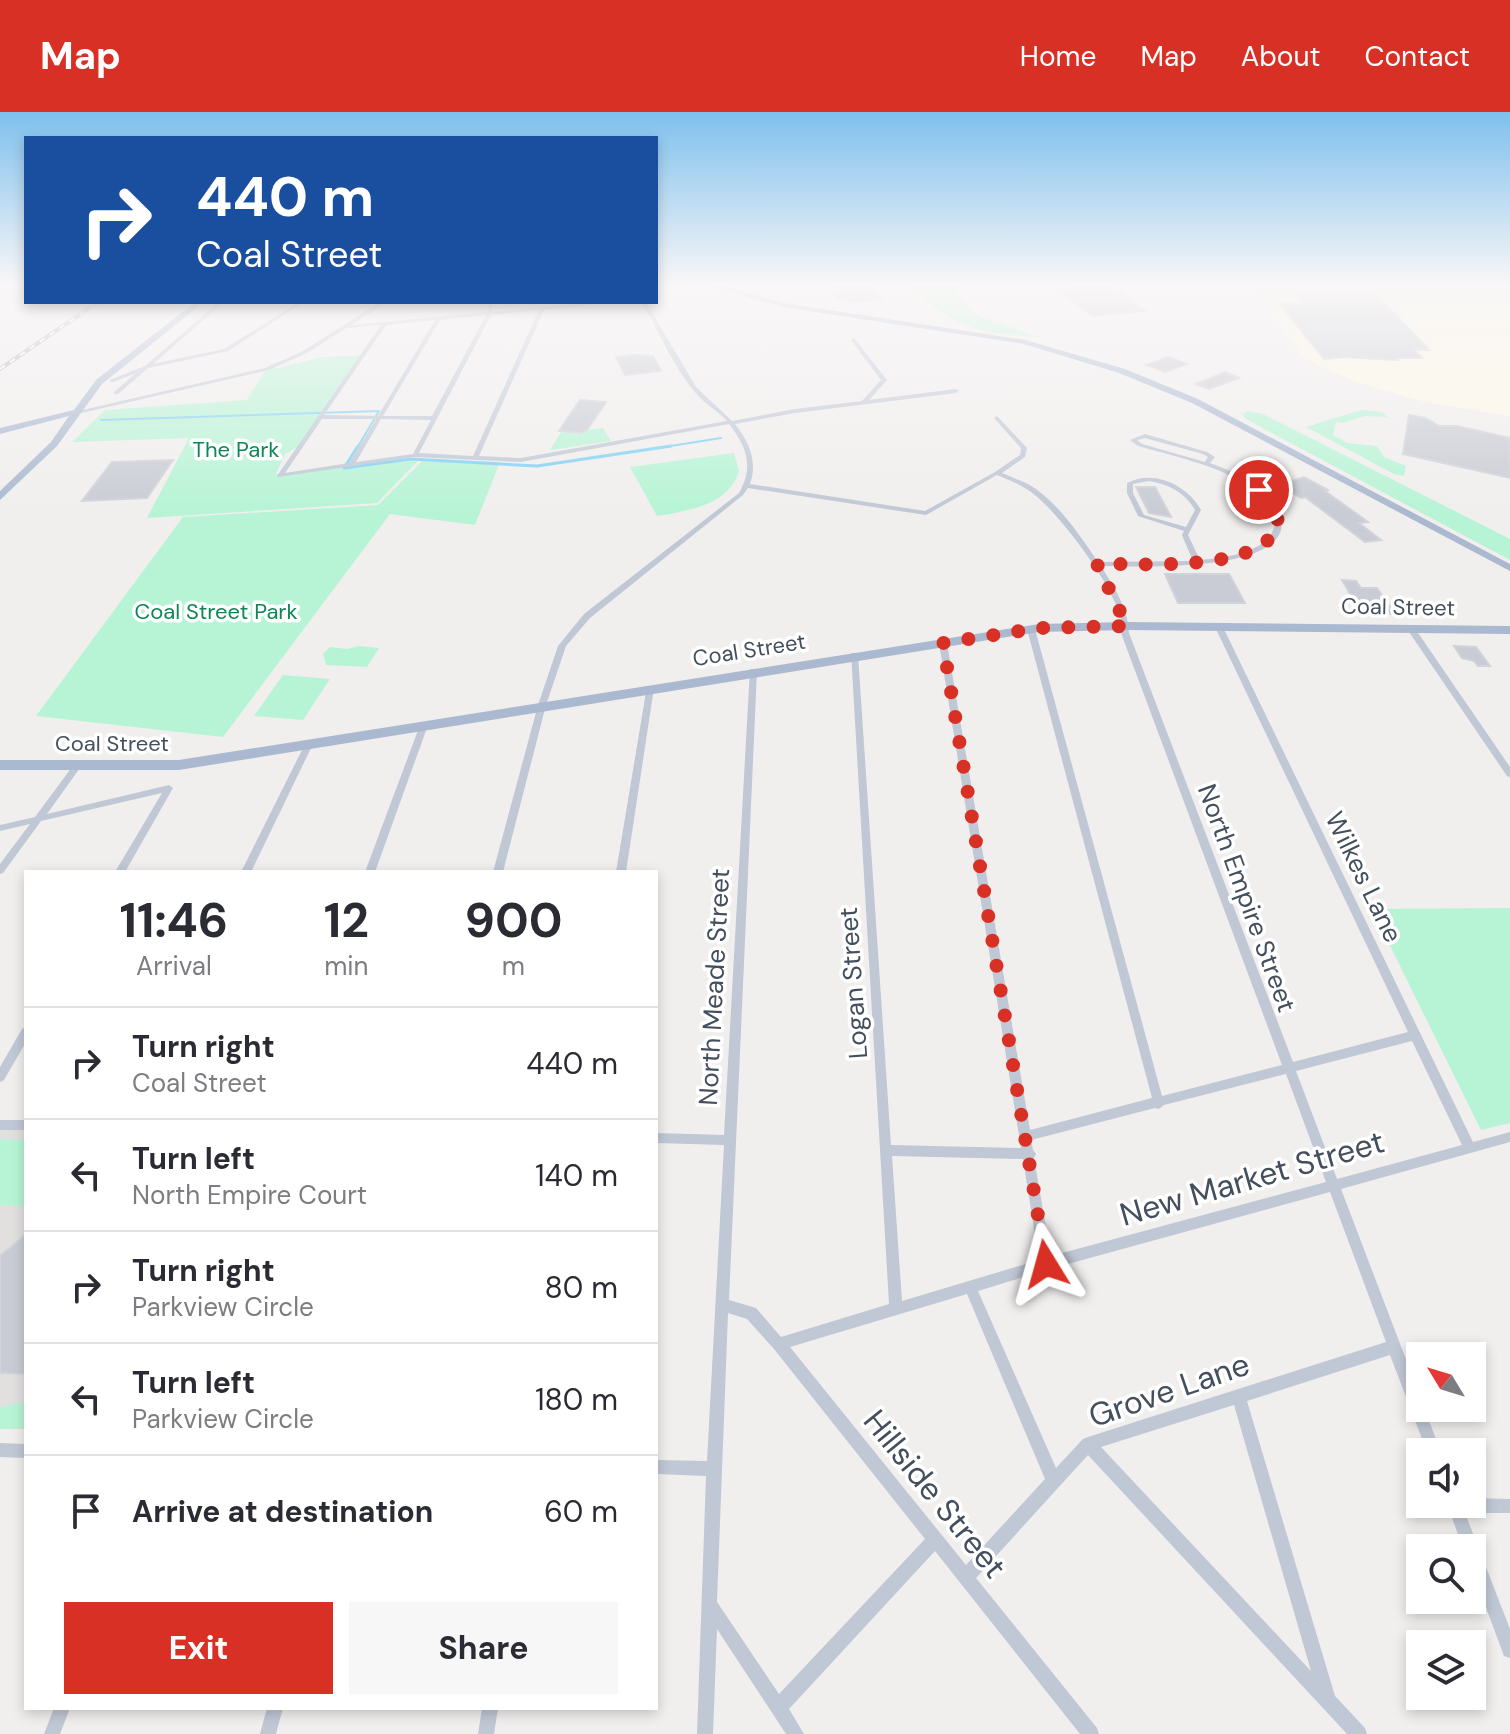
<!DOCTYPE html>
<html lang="en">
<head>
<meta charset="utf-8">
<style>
	:root { --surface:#fff; --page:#f7f7f7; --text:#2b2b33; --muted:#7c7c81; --line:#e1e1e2; --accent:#d93025 }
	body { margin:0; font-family:"DM Sans",sans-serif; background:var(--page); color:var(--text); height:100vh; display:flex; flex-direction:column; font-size:30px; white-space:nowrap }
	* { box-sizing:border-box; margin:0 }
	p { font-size:26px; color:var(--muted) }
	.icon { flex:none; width:44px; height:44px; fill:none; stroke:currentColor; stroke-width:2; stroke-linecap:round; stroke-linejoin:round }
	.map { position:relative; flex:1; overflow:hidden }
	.sheet { position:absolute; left:24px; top:758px; width:634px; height:840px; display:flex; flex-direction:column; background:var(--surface); border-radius:0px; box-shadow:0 4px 12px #0003 }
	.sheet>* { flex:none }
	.guide { position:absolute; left:24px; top:24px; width:634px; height:168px; border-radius:0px; box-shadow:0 4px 12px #0003; background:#1a4fa0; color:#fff; overflow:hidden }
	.needle { width:52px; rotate:308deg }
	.fabs { position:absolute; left:1406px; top:1230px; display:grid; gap:16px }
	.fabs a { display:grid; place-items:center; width:80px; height:80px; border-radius:0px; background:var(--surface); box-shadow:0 4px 12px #0003; font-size:40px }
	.pin { position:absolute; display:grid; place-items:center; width:68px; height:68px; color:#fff; margin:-34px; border:4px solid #fff; border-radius:50%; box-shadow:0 2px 8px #0007 }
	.me { position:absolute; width:88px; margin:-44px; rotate:352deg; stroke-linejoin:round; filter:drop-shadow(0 0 6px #0008) }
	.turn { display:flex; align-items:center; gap:28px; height:168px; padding:0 40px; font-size:36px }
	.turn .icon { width:104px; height:104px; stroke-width:2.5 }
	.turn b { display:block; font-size:56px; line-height:68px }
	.eta { display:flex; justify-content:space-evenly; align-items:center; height:136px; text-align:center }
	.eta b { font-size:48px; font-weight:700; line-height:56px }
	.button { display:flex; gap:16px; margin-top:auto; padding:16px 40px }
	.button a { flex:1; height:92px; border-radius:0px; background:var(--accent); color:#fff; font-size:32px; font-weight:700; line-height:92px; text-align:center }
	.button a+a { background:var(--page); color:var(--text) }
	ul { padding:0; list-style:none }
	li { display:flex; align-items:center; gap:24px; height:112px; padding:0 40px; border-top:2px solid var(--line) }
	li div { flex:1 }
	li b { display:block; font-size:30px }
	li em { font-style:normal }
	header { display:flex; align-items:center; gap:48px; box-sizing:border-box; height:112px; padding:0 40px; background:var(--accent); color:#fff }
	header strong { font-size:38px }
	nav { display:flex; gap:44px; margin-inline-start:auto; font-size:28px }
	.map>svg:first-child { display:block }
	.commercial { fill:#fef9e5 }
	.education { fill:#e2dfdf }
	.green { fill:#b7f4d5 }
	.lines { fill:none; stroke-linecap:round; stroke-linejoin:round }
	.stream-far1 { stroke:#7fd1f5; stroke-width:2 }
	.stream { stroke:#7fd1f5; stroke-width:3 }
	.building { fill:#c9ccd4; stroke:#d1d3da; stroke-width:2 }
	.minor { fill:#c0c8d5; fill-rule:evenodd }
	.tertiary { fill:#c0c8d5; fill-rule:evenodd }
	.primary { fill:#aab9d0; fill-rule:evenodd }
	.rail-casing { stroke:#afb2b9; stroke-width:4 }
	.rail { stroke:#fff; stroke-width:2; stroke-dasharray:6; stroke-linecap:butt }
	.route { stroke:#d93025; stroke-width:14; stroke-dasharray:0 25.2 }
	.labels { text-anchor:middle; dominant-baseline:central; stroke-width:7; stroke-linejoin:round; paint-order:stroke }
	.far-park-label { font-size:22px; fill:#0d8756; stroke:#fff }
	.far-street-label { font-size:22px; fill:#444f5d; stroke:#fff }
	.street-label { font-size:26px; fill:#444f5d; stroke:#fff }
	.near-street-label { font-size:32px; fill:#444f5d; stroke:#fff }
</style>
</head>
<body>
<header>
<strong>Map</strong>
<nav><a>Home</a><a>Map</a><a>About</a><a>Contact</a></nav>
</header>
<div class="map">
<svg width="1510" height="1622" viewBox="0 0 1510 1622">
	<rect width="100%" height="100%" fill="#f1eeee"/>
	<polygon class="commercial" points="1250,174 1510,174 1510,304 1421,289 1356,270 1305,247"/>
	<rect class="education" x="0" y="1014" width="26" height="303"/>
	<g class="green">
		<path d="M911 174H959L953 179 976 203 1042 226C980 219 957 221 911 174Z"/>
		<polygon points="362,243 299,334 285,342 276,362 419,348 377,391 147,406 189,326 72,330 105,298 247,288 265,259 323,245"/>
		<polygon points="1361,298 1382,300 1387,305 1365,304 1343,311 1336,310 1333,323 1347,331 1377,334 1384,345 1406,354 1404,364 1394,362 1306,315"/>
		<polygon points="1248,299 1263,302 1510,427 1510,448 1244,306 1243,302"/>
		<polygon points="603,316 611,329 550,338 561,320 580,322 584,318"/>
		<path d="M734 341 739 359C729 393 688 399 657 404L630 355Z"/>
		<polygon points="424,347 500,350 475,413 390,402 223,625 36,604 183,405 378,393"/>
		<polygon points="358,534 379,536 367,555 326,553 323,542 330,535 347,537"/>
		<polygon points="283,563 330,567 303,608 254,604"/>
		<polygon points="1510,796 1510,1011 1481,1018 1372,797"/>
		<polygon points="0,1027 26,1028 26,1094 0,1093"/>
		<polygon points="26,1290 26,1316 0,1317 0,1295"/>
	</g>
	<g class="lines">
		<g class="stream-far1">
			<polyline points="101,308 379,299 357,336"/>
			<polyline points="658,336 721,326"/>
		</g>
		<polyline class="stream" points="358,334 344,356 411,347 537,354 671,334"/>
	</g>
	<g class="building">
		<polygon points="829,174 872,174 883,188 853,190 837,187"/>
		<polygon points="1090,174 1111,174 1145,199 1092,204 1056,177"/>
		<polygon points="1295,180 1376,182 1429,238 1414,238 1422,246 1395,246 1397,248 1345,245 1324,247 1279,191 1302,191"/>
		<polygon points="633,243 653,244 661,259 625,263 616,245"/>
		<polygon points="1168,245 1187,252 1165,260 1147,253"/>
		<polygon points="1225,260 1239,266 1209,277 1196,272"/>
		<polygon points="580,288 606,290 587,318 580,321 559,319"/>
		<polygon points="1409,303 1425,306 1439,314 1457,314 1510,326 1510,366 1403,342"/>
		<polygon points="173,348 147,386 82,389 112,350"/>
		<polygon points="1280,361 1292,369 1304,365 1328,378 1325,379 1368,410 1359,411 1381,428 1365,430 1305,385 1301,386 1266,365"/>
		<polygon points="1136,375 1155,375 1171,405 1149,401"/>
		<polygon points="1165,462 1229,462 1245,491 1178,491"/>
		<polygon points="1342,468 1356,469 1361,476 1377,476 1395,502 1361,501"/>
		<polygon points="1454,534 1476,535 1490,554 1478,554 1474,549 1462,546"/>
		<polygon points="26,1122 26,1262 0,1261 0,1144"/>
	</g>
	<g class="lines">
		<g class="minor">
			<polygon points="219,190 224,190 153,252 224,237 299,190 304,190 228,239 148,256 118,282 114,282 114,280 136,261 114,270 110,270 110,268 145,254"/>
			<path d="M487 190H491L492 200 598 190H615L544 198 479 344 521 346 727 309C717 298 703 291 694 279 672 253 659 219 642 190H646L696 275 732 309 795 297 862 289 881 268 851 228 854 226 887 268 869 288 956 277 959 279 956 281 795 301 735 312C749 330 758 349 750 372L925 399 995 360 1020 343 1021 336 995 307 994 306 997 304 1027 336 1025 345 1002 361C1013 366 1026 370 1036 377 1061 395 1081 425 1098 450L1193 449 1182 423 1184 419 1138 404 1127 381V371C1154 357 1187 373 1201 398L1188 423 1200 448C1226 446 1282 439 1274 402 1270 387 1256 378 1244 371 1212 352 1173 344 1138 334L1130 328 1145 322 1207 340 1215 345 1210 351C1236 361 1274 374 1281 405 1295 463 1133 454 1101 454 1114 475 1128 496 1129 521L1293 950 1408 920 1215 515 1219 513 1223 515 1473 1030 1510 1020V1030L1341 1077 1420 1284V1296H1424L1441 1340H1427L1390 1243 1247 1289 1335 1584 1365 1616 1367 1622H1347L1088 1343 976 1466 1097 1616 1099 1622H1080L935 1439 789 1597 804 1622H786L717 1517 713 1622H697L706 1364 656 1362V1348L707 1349 724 1033 656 1031V1021L724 1023 750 557H756L757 559 729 1188 756 1196 781 1225 889 1192 851 541H857L858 543 891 1033 1021 1036 939 531 943 529 947 531 1030 1018 1152 986 1027 517 1028 515H1034L1035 517 1162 984 1282 953 1121 521C1121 517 1122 512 1121 508 1115 476 1062 405 1036 384 1025 374 1011 369 997 363L926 403 748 376 743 383 590 506 566 534 546 593 503 760H493L538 593 558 534 584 502 739 381C754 355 747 335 729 312L521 350 415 345 278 365 277 364 381 213 345 216 343 214 487 200 489 198ZM539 198 473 344 419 341 491 203ZM486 203 432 304H383L440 208ZM435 208 378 304 324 303 386 213ZM322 307H376L349 351 285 361ZM381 307 431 308 413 342 356 350ZM1145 326 1203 342 1208 345 1205 350 1142 332 1137 328ZM1148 369C1168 372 1185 380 1195 398L1186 415 1144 403 1133 381V372ZM1412 929 1462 1033 1337 1067 1296 959ZM1286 962 1326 1070 1051 1144 1034 1046 1036 1042 1033 1038 1031 1028 1155 996 1159 997 1164 993ZM892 1044 1023 1047 1039 1148 902 1189ZM1330 1080 1386 1230 1088 1325 1083 1327 1056 1356 978 1179 1046 1158ZM967 1182 1045 1367 966 1453 790 1235ZM728 1201 747 1207 774 1237 925 1427 779 1582 717 1490ZM1234 1293 1311 1559 1101 1335Z"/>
			<polygon points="1408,515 1414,515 1510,655 1510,665 1507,664 1407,517"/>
			<polygon points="647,574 650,574 654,576 626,760 616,760"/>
			<polygon points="424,610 428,613 375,760 365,760 420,613"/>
			<polygon points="309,629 313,632 251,760 241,760 305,632"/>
			<polygon points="78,650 82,653 47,702 169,673 173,676 125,760 115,760 162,681 41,709 3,761 0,762 0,752 30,712 0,719 0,713 35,705 75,651"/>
			<polygon points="26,915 26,930 4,968 0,970 0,955 22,917"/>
			<rect x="0" y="1008" width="26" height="10"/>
			<polygon points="0,1331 26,1332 26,1346 0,1345"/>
			<polygon points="1472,1386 1510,1387 1510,1401 1465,1401 1510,1517 1510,1546 1504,1544 1472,1458 1472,1436 1463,1436 1447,1392 1472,1392"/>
			<polygon points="54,1596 70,1596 60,1622 44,1622"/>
			<polygon points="267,1596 283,1596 276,1622 260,1622"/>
			<polygon points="482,1596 498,1596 494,1622 478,1622"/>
		</g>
		<g class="tertiary">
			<polygon points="8,174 14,174 0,183 0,179"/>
			<polygon points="380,190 387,190 307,241 269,258 77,302 74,300 265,256 303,239"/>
		</g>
		<g class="primary">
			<polygon points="711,174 722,174 784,191 1025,228 1125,257 1198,287 1510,452 1510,459 1192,291 1119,261 1024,232 783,195"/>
			<polygon points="195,190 204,190 102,272 57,334 0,388 0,379 51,330 69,304 0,322 0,316 74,298 96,268"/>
			<polygon points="1127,510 1510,514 1510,522 1127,518 1039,520 179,658 0,658 0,648 179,648 1039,512"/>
		</g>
		<g class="rail-casing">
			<polyline id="rail" points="0,257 98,190"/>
		</g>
		<use href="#rail" class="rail"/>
	</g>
	<linearGradient id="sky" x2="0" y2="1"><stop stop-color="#7ec0ed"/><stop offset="0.43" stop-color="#f9f7f7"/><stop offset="1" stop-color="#f9f7f7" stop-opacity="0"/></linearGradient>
	<rect width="1510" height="401" fill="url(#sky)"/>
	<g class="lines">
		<path class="route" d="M1046 1152 943 531 1039 516 1127 514 1097 452C1140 451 1262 462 1279 412L1273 394 1259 378"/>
	</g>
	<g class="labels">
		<g class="far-park-label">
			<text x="236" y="337">The Park</text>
			<text x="216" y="499">Coal Street Park</text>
		</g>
		<g class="far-street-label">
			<text transform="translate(1398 495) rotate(1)">Coal Street</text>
			<text transform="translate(749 538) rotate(-9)">Coal Street</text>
			<text x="112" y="631">Coal Street</text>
		</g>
		<g class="street-label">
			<text transform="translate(1364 765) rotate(64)">Wilkes Lane</text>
			<text transform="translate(1247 786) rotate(70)">North Empire Street</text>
			<text transform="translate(853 871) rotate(-94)">Logan Street</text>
			<text transform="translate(714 875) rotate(-87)">North Meade Street</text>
		</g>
		<g class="near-street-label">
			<text transform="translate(1252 1066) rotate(-16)">New Market Street</text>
			<text transform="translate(1169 1278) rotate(-19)">Grove Lane</text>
			<text transform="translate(935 1382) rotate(51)">Hillside Street</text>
		</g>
	</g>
</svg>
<div class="fabs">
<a><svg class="needle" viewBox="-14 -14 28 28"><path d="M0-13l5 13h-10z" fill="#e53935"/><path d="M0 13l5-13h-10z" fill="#7c7c81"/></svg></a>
<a><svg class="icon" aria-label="sound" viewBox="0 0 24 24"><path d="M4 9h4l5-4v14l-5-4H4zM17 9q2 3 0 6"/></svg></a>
<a><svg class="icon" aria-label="search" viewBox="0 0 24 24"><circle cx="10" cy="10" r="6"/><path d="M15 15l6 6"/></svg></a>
<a><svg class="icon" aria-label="layers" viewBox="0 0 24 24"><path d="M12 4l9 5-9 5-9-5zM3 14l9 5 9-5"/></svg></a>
</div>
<div class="pin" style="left:1259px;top:378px;background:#d93025"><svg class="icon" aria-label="arrive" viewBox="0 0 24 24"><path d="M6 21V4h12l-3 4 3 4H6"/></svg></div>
<svg class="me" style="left:1046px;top:1152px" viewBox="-20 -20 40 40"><path d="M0-17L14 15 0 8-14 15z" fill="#d93025" stroke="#fff" stroke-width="4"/></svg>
<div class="guide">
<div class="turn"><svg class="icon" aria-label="right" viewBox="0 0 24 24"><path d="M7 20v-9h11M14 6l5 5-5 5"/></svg><div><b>440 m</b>Coal Street</div></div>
</div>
<section class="sheet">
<div class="eta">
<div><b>11:46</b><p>Arrival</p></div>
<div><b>12</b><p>min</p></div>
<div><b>900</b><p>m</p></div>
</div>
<ul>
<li><svg class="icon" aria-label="right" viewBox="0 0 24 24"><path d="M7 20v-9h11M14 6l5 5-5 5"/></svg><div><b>Turn right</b><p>Coal Street</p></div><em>440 m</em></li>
<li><svg class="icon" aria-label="left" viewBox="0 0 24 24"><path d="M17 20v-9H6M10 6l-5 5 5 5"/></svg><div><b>Turn left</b><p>North Empire Court</p></div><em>140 m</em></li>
<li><svg class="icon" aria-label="right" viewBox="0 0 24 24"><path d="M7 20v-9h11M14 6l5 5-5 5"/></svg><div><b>Turn right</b><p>Parkview Circle</p></div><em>80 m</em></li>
<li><svg class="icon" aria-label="left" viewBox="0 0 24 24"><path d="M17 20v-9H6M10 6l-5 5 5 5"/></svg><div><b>Turn left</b><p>Parkview Circle</p></div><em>180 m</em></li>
<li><svg class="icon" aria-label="arrive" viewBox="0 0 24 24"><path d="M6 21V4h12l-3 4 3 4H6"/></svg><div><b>Arrive at destination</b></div><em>60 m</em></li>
</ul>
<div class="button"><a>Exit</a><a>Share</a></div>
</section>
</div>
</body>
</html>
